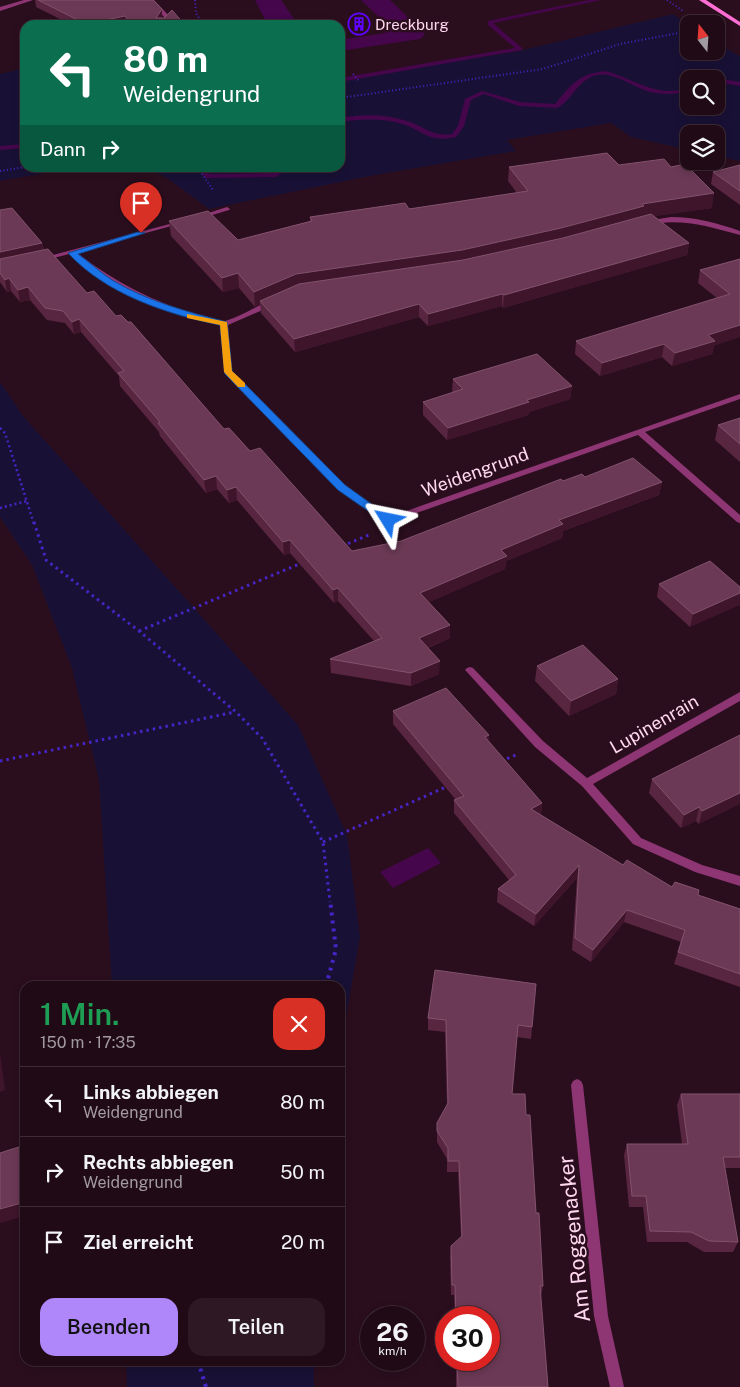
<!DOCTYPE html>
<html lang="de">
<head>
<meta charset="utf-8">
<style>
	:root { --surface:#200a16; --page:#2d1823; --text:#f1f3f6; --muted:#a29aa1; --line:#3d2b35; --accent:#b087fa }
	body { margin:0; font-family:"Public Sans",sans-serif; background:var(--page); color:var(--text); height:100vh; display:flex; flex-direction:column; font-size:19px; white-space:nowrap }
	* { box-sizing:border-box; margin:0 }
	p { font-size:16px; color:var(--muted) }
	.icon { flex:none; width:28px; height:28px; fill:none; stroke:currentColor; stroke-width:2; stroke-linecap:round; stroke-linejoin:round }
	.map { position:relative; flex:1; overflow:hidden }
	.sheet { position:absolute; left:20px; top:981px; width:325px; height:385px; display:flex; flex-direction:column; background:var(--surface); border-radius:15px; box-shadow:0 2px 8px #0003,0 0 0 1px var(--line) }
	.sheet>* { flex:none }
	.top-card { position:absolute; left:20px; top:20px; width:325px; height:152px; border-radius:15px; box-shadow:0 2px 8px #0003,0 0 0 1px var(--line); background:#0b6e4f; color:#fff; overflow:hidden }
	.needle { width:32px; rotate:343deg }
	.tools { position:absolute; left:680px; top:15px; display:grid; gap:10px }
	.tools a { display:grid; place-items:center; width:45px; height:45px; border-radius:10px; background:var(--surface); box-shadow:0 2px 8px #0003,0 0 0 1px var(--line); font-size:25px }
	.speed { position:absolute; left:360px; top:1306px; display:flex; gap:10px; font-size:25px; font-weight:700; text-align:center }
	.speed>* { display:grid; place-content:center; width:65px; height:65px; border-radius:50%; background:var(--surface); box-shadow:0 2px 8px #0003,0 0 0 1px var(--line); line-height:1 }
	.speed small { font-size:12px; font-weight:400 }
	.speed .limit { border:8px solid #d22; background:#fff; color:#111 }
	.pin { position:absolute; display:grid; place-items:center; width:42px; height:42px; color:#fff; margin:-51px -21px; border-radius:50% 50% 50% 0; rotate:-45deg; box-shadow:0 0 5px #0007 }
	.pin .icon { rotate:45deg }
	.me { position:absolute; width:55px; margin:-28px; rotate:305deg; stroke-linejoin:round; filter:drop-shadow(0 0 4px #0008) }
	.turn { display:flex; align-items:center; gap:18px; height:105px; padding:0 20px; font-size:22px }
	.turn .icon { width:65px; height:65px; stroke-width:2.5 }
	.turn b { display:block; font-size:35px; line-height:42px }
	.then { display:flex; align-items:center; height:48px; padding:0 20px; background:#0003; gap:10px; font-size:19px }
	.round { display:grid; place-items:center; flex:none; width:52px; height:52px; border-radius:15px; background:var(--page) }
	.headline { display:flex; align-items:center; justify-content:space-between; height:85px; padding:0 20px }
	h1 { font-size:30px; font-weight:600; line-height:38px; color:#1e9e55 }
	.cta { display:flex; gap:10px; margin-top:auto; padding:10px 20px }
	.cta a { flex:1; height:58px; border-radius:15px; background:var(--accent); color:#111; font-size:20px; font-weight:600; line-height:58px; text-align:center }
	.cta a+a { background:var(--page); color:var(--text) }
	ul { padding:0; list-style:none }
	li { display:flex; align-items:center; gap:15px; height:70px; padding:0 20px; border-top:1px solid var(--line) }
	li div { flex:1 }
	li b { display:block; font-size:19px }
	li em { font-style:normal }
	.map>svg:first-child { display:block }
	.green { fill:#191135; fill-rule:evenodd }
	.water { fill:#45064c }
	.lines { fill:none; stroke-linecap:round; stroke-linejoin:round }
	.stream { fill:#45064c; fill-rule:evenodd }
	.path-far3 { stroke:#4625c6; stroke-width:2; stroke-dasharray:1 2.5; stroke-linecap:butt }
	.path-far2 { stroke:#4625c6; stroke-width:2.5; stroke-dasharray:2 3; stroke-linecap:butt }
	.path-far1 { stroke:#4625c6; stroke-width:3; stroke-dasharray:2.5 4; stroke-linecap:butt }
	.path { stroke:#4625c6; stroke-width:4; stroke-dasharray:3 5; stroke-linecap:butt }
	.lane { fill:#8e3573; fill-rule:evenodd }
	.street { fill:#8e3573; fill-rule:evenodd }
	.secondary { fill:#ff6fd5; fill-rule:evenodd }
	.wall { fill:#592642 }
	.shaded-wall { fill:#3f152c }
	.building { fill:#6b3955; stroke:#82526d }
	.route { fill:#1a73e8; stroke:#114b97 }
	.slow { fill:#f59e0b }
	.labels { text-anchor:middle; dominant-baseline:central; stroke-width:5; stroke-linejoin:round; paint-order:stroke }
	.far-poi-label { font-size:15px; fill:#ffd8f0; stroke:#2b0e1e; text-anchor:start }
	.street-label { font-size:18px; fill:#ffd8f0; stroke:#2b0e1e }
	.near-street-label { font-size:21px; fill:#ffd8f0; stroke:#2b0e1e }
</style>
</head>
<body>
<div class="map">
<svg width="740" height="1387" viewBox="0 0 740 1387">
	<rect width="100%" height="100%" fill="#2b0e1e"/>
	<g class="green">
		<path d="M673 14 689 25V51H716V43L740 56V161L716 156V134H689V150L631 137 611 123 507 140 516 151 375 175 209 209 167 178 147 168H340V79L519 51ZM689 79H716V106H689Z"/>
		<polygon points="25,68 25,168 74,168 0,181 0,74"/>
		<polygon points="0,382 23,416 298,725 347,835 360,937 340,1050 340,986 112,986 99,780 72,668 32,565 0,517"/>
		<polygon points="126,1361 314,1361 314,1387 127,1387"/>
	</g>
	<g class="water">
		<polygon points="255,0 281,0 294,19 284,20 287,25 268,25"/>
		<polygon points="361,0 390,0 425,34 420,39 340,51 340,40 385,33 375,22 382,20"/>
		<polygon points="428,848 441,863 393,888 380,872"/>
	</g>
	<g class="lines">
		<g class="stream">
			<polygon points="589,0 601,0 493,23 522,48 522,50 340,82 340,78 515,48 488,25 488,21"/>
			<path d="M605 71C626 76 647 91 669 91 676 91 682 89 689 88V92C675 94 664 95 650 92 632 87 610 68 591 77 576 84 570 102 557 108L519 106 484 94 471 100 464 126 456 137C428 143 425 131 402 124 382 118 360 119 340 122V118C363 114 385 114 407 121 425 126 431 137 452 134L458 126 465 99 482 91 520 102 555 104C572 84 578 74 605 71Z"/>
			<polygon points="716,78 740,82 740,86 716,82 716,79 714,79"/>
			<polygon points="25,144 25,148 0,150 0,146"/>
			<polygon points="199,168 206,168 210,174 274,173 281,168 289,168 276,177 208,178 205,178"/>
		</g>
		<g class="path-far3">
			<polyline points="195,0 196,13 203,25"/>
			<polyline points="667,0 683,11"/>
			<polyline points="353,74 358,80"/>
			<polyline points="340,98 543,69 620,44 689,31"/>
			<polyline points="198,168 213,190"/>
			<polyline points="0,171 25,167"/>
		</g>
		<g class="path-far2">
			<polyline points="0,428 5,433 34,524"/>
			<polyline points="0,508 27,501"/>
		</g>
		<g class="path-far1">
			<polyline points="34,522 46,560 139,631 236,712 262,738 323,842 330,902"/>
			<polyline points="342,546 369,535"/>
			<polyline points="139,631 302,563"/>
			<polyline points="0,761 235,712"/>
			<polyline points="501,761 516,755"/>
			<polyline points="323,842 448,786"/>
		</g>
		<g class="path">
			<polyline points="326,986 336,949 330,900"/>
			<polyline points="198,1361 206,1387"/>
		</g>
		<polygon class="lane" points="148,0 154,0 171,18 164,25 158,25 165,18"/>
		<g class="street">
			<polygon points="24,0 33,0 0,11 0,7"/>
			<polygon points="227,207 230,209 229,210 199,219 196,217"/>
			<path d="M671 217C695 217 717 223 740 231V235C706 226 682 218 646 225L643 223 646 221Z"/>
			<path d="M181 221 186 222 76 252C113 281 153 302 198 315 205 317 217 323 225 321 237 318 258 306 270 300H276V304L228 325 232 371 345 485 389 517 740 394V399L645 432 740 515V523L737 522 638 435 391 522H385L339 489 225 374 220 325C165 312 113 292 69 254L42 261 38 259Z"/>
			<polygon points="470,667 473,668 543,741 587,778 740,692 740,701 593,784 641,838 702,865 740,876 740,886 695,872 633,844 582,786 535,747 467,672 465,670 467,668"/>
			<polygon points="577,1079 581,1081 583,1085 608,1316 624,1387 610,1387 594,1316 571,1085 573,1081"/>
		</g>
		<polygon class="secondary" points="699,0 706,0 740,22 740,26"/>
	</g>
	<g class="wall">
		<polygon points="35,0 153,0 162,9 162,18 185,25 72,25 36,7"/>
		<polygon points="619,165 712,208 654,216 689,243 687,255 503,308 502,306 428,326 419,317 295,352 261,313 260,304 255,307 239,288 223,292 171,236 169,221 238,240 310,221 310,217 409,209 517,193 508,181 509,167"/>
		<polygon points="740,165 740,205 711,184 713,172"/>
		<polygon points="0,210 42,243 44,250 87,293 116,316 224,429 250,451 352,551 401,541 563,481 585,477 662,482 659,495 563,531 562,538 506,561 505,569 429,602 450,625 450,638 428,648 439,674 411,686 331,673 330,659 374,641 338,601 334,603 290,553 284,555 237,500 229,503 217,489 206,493 160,436 159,432 120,386 119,376 81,332 74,334 65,323 47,320 30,300 20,302 11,291 7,292 0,282"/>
		<polygon points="740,259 714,346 712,354 672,366 662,357 600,376 575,354 576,341 717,298 698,283 700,270"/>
		<polygon points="453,379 572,386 570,399 529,412 528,415 447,440 423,415 423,402 453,393 452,392"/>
		<polygon points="740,418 740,462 715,440 718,425"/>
		<polygon points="659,584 740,587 690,627 657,597"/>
		<polygon points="537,666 618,679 616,694 569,716 535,681"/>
		<polygon points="393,711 489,735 488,741 542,803 541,815 623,865 672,887 740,909 740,987 674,964 681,942 624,922 591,962 572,950 577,878 534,926 497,902 498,889 509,880 454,813 454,800 456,800 393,724"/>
		<polygon points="740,735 699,824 696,821 681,828 649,793 652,779"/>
		<polygon points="435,970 532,1027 531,1039 517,1037 512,1094 526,1115 543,1286 541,1296 540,1296 548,1387 456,1387 456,1360 489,1360 489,1318 455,1318 454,1295 451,1295 450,1257 451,1246 461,1237 458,1172 447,1172 447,1159 437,1142 437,1123 447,1105 445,1032 428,1030 428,1018"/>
		<polygon points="681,1094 740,1094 740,1168 725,1168 738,1242 733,1252 704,1252 687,1242 647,1242 643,1207 629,1207 624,1155 627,1144 682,1144 677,1105"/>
	</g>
	<g class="shaded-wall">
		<polygon points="162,9 162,18 156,18"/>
		<polygon points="125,16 126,25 86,25 86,24"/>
		<polygon points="714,193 712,208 642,218 560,242 260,301 260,304 255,307 254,292 296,274 642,204"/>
		<polygon points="42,243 44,255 0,265 0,252"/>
		<polygon points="689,243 687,255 503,308 504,295"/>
		<polygon points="238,273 239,288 223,292 222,278"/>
		<polygon points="9,278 11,291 7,292 5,280"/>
		<polygon points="28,287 30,300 20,302 18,290"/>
		<polygon points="502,294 502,306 428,326 428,314"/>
		<polygon points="419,304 419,317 295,352 294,339"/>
		<polygon points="79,319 81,332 74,334 72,322"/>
		<polygon points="740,325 740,337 714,346 712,354 672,366 675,353 708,335"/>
		<polygon points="664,344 662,357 600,376 602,363"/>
		<polygon points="572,386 570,399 529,412 528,415 447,440 448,428 527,400"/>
		<polygon points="216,476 217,489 206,493 204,480"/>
		<polygon points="662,482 659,495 563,531 562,538 506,561 505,569 420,606 420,593 559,520"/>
		<polygon points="236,487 237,500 229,503 227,490"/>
		<polygon points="290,540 290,553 284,555 283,542"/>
		<polygon points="338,588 338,601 334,603 333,590"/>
		<polygon points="740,593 740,605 690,627 693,614"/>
		<polygon points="450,625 450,638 419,651 419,638"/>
		<polygon points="440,661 439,674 411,686 411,673"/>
		<polygon points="618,679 616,694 569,716 571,701"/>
		<polygon points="489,735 488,748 485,737"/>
		<polygon points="740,793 740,804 699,824 702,811"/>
		<polygon points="542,803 541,816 531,809"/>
		<polygon points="699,807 696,821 681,828 684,815"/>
		<polygon points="579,865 577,878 534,926 536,914"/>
		<polygon points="627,910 624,922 591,962 593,950"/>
		<polygon points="0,1053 5,1090 0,1092"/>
		<polygon points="22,1146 25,1154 25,1166"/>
		<polygon points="25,1202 25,1216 0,1223 0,1209"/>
	</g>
	<g class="building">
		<polygon points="38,0 153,0 162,9 156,18 164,18 172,10 185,25 133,25 125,16 86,24"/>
		<polygon points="607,153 619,165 664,159 671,167 685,164 714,193 642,204 644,206 561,228 462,250 296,274 254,292 238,273 222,278 169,221 208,211 238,240 312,221 310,217 405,203 409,209 528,191 509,167"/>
		<polygon points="740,165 740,191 713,172"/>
		<polygon points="12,208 42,243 0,252 0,210"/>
		<polygon points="651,214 689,243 504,295 502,294 428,314 419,304 294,339 260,301 299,284 463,260 563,238"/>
		<polygon points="48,249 87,293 94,291 116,316 121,315 128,322 131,322 224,429 229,428 250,451 260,448 352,551 401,541 561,479 563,481 582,474 585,477 633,458 662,482 559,520 563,524 501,550 507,556 420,593 450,625 419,638 440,661 411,673 330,659 382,638 338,588 333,590 290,540 283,542 236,487 227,490 216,476 204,480 158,423 160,422 118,373 124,371 79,319 72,322 63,311 45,308 28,287 18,290 9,278 5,280 0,273 0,259"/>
		<polygon points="740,259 740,325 708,335 715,341 675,353 664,344 602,363 576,341 730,294 700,270"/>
		<polygon points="537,354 572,386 527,400 529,402 448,428 423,402 463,389 453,379"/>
		<polygon points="740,418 740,444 718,425"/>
		<polygon points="710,561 740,587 740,593 693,614 659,584"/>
		<polygon points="583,645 618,679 571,701 537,666"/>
		<polygon points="446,688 489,735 485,737 542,803 531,809 623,865 627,860 672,887 675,882 699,890 698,895 740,909 740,974 678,952 685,930 627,910 593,950 575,938 579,865 536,914 498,889 516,875 454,800 464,796 393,711"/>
		<polygon points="740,735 740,793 702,811 699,807 684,815 652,779"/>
		<polygon points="435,970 536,984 532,1027 518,1025 512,1094 525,1094 526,1115 530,1115 536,1213 539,1213 543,1286 540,1286 548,1387 458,1387 457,1360 489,1360 489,1318 456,1318 455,1285 452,1285 451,1246 462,1236 459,1161 448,1161 448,1148 437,1131 437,1123 448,1103 446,1020 428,1018"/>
		<polygon points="681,1094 740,1094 740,1157 723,1157 738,1242 709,1241 691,1232 650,1231 646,1196 632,1196 627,1144 688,1144"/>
		<polygon points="22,1146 25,1166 25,1202 0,1209 0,1153"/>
	</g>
	<path class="route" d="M138 232 145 233 78 254C89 262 100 272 112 280 147 301 187 312 227 322L232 371 345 485 391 518V522H384L338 490 225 374 220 325C166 314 106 294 68 253Z"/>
	<polygon class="slow" points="187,314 227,322 232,371 245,383 245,387 238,387 224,372 220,325 187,318"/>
	<defs>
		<g id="building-ring" transform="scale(1.125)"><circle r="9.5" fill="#2b0e1e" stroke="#6004ff" stroke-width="1.5"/><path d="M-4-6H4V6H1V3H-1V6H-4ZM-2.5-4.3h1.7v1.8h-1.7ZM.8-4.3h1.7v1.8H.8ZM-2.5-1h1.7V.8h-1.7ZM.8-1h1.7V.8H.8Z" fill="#6004ff"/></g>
	</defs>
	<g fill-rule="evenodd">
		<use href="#building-ring" x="359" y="24"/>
	</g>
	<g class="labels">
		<g class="far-poi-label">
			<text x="375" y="24">Dreckburg</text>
		</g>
		<g class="street-label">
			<text transform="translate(475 472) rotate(-20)">Weidengrund</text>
			<text transform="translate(654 724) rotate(-30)">Lupinenrain</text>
		</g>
		<g class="near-street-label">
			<text transform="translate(574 1239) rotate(-96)">Am Roggenacker</text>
		</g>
	</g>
</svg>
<div class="tools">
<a><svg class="needle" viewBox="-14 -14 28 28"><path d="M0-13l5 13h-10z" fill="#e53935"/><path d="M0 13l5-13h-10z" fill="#a29aa1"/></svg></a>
<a><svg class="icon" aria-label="search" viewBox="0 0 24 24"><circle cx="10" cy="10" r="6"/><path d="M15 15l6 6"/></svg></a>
<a><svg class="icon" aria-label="layers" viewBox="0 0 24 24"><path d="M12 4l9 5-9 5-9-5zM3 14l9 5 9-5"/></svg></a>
</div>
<div class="speed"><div>26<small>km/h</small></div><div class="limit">30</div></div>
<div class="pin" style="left:141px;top:233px;background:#d93025"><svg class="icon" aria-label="arrive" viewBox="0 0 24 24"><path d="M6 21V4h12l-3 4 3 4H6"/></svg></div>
<svg class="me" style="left:388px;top:520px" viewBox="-20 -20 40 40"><path d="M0-17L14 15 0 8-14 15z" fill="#1a73e8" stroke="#fff" stroke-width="4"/></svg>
<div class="top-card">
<div class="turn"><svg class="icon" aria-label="left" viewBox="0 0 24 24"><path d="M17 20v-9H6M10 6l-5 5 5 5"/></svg><div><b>80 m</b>Weidengrund</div></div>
<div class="then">Dann<svg class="icon" aria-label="right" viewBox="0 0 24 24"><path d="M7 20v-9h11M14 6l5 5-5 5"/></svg></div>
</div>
<section class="sheet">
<div class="headline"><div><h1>1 Min.</h1><p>150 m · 17:35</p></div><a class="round" style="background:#d93025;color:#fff"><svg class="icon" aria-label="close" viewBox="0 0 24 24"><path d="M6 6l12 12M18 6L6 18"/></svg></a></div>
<ul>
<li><svg class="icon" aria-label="left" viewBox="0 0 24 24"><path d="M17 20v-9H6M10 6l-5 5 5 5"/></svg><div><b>Links abbiegen</b><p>Weidengrund</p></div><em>80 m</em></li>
<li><svg class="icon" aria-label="right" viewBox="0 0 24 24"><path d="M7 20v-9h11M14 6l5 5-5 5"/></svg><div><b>Rechts abbiegen</b><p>Weidengrund</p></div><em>50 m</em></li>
<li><svg class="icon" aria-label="arrive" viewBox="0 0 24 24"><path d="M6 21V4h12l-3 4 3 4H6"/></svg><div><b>Ziel erreicht</b></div><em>20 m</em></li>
</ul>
<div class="cta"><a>Beenden</a><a>Teilen</a></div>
</section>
</div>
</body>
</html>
